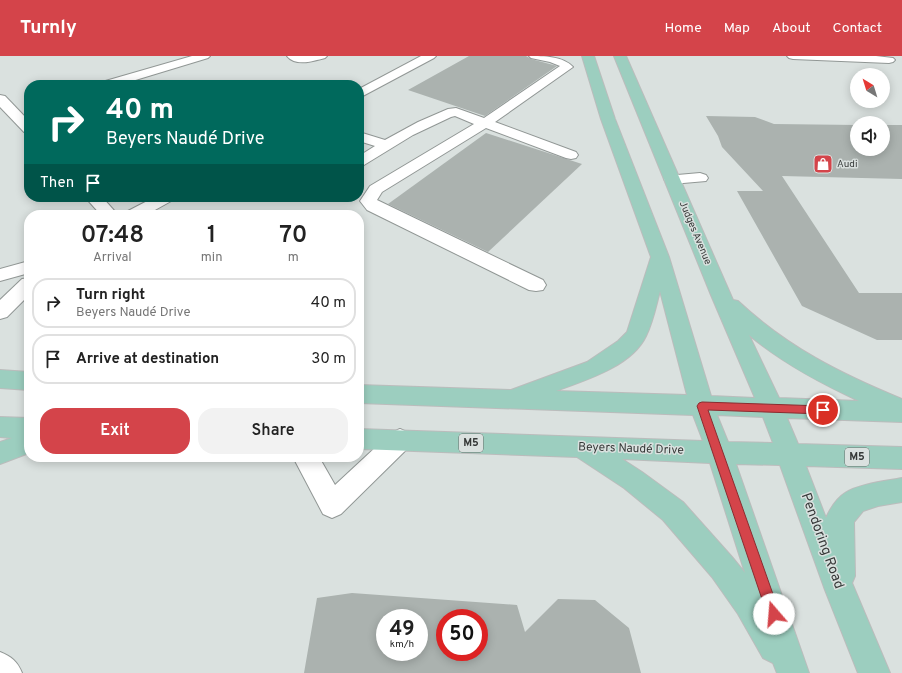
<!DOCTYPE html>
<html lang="en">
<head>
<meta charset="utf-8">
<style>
	:root { --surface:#fff; --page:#f2f2f2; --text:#222; --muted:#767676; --line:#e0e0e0; --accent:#d4444a }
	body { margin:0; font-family:Overpass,sans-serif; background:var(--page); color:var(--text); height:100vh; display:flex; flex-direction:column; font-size:15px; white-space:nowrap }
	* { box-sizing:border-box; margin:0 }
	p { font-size:13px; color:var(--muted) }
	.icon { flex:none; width:22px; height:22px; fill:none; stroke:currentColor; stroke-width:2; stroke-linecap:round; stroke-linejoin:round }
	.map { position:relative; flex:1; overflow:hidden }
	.panel { position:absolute; left:24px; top:154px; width:340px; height:252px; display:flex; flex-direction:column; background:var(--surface); border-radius:16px; box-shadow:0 2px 10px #0003 }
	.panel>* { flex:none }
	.top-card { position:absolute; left:24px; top:24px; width:340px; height:122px; border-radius:16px; box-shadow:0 2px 10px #0003; background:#00695c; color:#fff; overflow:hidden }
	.needle { width:26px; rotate:322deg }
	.tools { position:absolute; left:850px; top:12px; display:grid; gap:8px }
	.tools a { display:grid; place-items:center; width:40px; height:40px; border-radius:50%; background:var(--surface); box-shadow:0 2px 10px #0003; font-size:20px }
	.speed { position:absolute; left:376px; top:553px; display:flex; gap:8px; font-size:20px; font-weight:700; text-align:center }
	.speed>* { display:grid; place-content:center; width:52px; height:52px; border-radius:50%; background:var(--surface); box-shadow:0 2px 10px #0003; line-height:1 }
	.speed small { font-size:10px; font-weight:400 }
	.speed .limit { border:6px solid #d22; background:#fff; color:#111 }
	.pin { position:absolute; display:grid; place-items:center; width:34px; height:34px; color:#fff; margin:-17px; border:2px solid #fff; border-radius:50%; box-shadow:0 1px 4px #0007 }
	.me { position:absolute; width:44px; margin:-22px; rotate:342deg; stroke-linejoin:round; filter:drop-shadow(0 0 3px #0008) }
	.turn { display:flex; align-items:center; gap:14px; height:84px; padding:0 16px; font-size:18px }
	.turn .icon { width:52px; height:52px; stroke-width:2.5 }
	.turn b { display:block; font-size:28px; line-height:34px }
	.then { display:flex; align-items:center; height:38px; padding:0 16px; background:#0003; gap:8px; font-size:15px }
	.eta { display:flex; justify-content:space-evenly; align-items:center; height:68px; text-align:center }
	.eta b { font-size:24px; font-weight:600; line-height:28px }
	.button { display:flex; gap:8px; margin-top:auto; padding:8px 16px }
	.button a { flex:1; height:46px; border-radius:16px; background:var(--accent); color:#fff; font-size:16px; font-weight:600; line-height:46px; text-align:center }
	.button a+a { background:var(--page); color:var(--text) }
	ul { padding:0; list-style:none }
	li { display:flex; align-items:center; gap:12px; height:50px; margin:0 8px 6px; padding:0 8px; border:2px solid var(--line); border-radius:16px }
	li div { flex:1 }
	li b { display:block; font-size:15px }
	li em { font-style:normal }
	header { display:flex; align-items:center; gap:24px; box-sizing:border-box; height:56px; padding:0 20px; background:var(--accent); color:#fff }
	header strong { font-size:19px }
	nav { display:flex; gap:22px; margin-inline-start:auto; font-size:14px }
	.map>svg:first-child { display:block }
	.building { fill:#abb2af; fill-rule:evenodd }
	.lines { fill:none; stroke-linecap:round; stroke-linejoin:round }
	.minor-casing { stroke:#919795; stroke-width:2 }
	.major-casing { stroke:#bbbcbc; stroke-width:2 }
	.minor { fill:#fff; fill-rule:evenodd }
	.major { fill:#9ccebf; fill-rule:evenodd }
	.route { fill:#d4444a; stroke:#8a2c30 }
	.labels { text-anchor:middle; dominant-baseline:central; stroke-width:3; stroke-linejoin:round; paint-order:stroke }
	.far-poi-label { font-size:10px; fill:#373a39; stroke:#dae1df; text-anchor:start }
	.far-street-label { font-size:10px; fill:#373a39; stroke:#dae1df }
	.shield { fill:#dae1df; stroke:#686c6b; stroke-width:1 }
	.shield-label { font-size:11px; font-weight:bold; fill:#373a39 }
	.street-label { font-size:12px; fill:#373a39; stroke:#dae1df }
	.near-street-label { font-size:14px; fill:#373a39; stroke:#dae1df }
</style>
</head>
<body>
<header>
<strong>Turnly</strong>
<nav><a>Home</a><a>Map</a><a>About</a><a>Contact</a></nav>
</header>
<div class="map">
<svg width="902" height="617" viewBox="0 0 902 617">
	<rect width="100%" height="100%" fill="#dae1df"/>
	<g class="building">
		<polygon points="469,0 526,0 531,3 557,10 485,60 408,34"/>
		<polygon points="706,60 755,61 774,68 857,69 857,93 883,93 883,69 902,69 902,123 782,120 859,237 902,237 902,284 877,284 802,250 737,135 763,135 722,91 718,80"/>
		<polygon points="486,77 582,108 488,196 388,148"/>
		<path d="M352 537 517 549 525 576 558 543 595 544 629 572 641 617H304L317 542ZM385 562H419V596H385ZM445 562H479V596H445Z"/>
	</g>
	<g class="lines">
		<g class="minor-casing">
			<g id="minor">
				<polygon points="192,0 210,0 208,2 119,29 100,29 102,26"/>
				<path d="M287 0H327L325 2C313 5 296 11 287 0Z"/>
				<polygon points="421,0 436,0 434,2 359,42 359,33"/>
				<path d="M529 0C544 0 563 0 573 11L495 66 576 96 578 99 576 102 571 103 566 102 486 72 382 136 377 144 543 224 546 229 543 234 536 235 529 234 367 154 360 145 370 130 474 68 455 60 451 61 413 79 364 109 359 111V100L375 90 359 85V76L385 84 418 66 448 53 456 52 484 62 560 10 550 6 531 2Z"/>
				<polygon points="787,0 876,0 893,2 895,4 893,6 889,7 793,3 789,2"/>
				<polygon points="0,39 5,40 29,65 29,77 24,76 0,51"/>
				<polygon points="700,117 706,119 708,122 706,125 672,128 666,126 664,123 666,120"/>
				<polygon points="85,141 102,141 118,159 101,159"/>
				<polygon points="155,141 175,141 173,144 146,159 126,159 128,155"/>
				<polygon points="29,205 29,217 0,225 0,213"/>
				<polygon points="29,222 29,239 7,261 0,263 0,244 22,223"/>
				<polygon points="400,373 409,377 412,384 409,391 341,458 332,462 323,458 293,401 319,401 335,429 391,377"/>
				<path d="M0 596C12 601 17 605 22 617H0Z"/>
			</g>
		</g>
		<g class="major-casing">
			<g id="major">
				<path d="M582 0H594L615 63 669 201 711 340 755 342 711 239 614 0H626L733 244 738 245C787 291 841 318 902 343V366L787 362 798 388 902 391V413L806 410 826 462C830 453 837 442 845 437 858 428 886 425 902 422V446L878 450 863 455 854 466 855 520 852 527 890 617H858L825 534 780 409 736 408 809 617H777L773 607 763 602 738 558 712 521 663 464 624 432 577 401 359 393V373L703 385 693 359 359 347V329L511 334 587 306 618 285 627 276 651 201 601 63ZM660 235 687 339 556 335C586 324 632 310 646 280 653 266 656 250 660 235ZM749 279C782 307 820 327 859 345L779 342ZM717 359 763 361 773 387 728 386ZM622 403 710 407 745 517 732 501 683 446 642 416Z"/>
				<polygon points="0,314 29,316 29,334 0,332"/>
				<polygon points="0,361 29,362 29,397 0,408 0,386 12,382 0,381"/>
			</g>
		</g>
		<use href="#minor" class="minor"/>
		<use href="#major" class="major"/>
	</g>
	<polygon class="route" points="702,346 823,350 827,351 828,354 827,357 823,358 708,354 780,558 778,562 774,564 769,562 767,558 697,350 699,347"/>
	<defs>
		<g id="shop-square" transform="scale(1)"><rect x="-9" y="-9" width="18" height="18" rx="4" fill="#d4444a" stroke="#dae1df"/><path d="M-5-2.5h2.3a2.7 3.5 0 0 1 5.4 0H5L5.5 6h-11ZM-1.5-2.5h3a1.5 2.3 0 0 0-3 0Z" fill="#fff"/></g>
	</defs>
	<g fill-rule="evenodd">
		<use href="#shop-square" x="823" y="108"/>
	</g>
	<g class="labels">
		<g class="far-poi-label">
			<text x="837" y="108">Audi</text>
		</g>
		<g class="far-street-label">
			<text transform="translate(695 177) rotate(67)">Judges Avenue</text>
		</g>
		<g class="shield">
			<rect x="459" y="378" width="24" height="18" rx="3"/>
			<rect x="845" y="392" width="24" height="18" rx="3"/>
		</g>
		<g class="shield-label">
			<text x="471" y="387">M5</text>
			<text x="857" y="401">M5</text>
		</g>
		<g class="street-label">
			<text transform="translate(631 393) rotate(2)">Beyers Naudé Drive</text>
		</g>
		<g class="near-street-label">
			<text transform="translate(822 485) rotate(70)">Pendoring Road</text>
		</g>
	</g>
</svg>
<div class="tools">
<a><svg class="needle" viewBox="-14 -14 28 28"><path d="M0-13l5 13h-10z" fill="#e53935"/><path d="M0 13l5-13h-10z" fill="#767676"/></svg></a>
<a><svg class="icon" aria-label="sound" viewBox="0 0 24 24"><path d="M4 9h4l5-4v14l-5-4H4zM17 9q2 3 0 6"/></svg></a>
</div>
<div class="speed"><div>49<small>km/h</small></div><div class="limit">50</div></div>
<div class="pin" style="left:823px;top:354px;background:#d93025"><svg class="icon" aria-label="arrive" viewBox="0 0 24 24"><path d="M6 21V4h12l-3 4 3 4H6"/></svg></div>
<svg class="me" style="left:774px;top:558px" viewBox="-20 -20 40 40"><circle r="19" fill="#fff"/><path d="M0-13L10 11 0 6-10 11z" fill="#d4444a"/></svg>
<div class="top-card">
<div class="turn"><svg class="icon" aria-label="right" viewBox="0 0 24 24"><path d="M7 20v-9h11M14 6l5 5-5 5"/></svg><div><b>40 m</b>Beyers Naudé Drive</div></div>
<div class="then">Then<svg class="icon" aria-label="arrive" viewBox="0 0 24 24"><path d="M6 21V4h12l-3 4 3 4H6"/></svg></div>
</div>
<section class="panel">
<div class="eta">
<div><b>07:48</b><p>Arrival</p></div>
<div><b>1</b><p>min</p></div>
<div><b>70</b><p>m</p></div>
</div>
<ul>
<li><svg class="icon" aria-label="right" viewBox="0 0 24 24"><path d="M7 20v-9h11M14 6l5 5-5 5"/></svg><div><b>Turn right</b><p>Beyers Naudé Drive</p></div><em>40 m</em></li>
<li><svg class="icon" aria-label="arrive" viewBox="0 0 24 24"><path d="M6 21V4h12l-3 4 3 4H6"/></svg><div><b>Arrive at destination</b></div><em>30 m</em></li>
</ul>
<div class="button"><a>Exit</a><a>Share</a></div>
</section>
</div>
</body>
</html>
